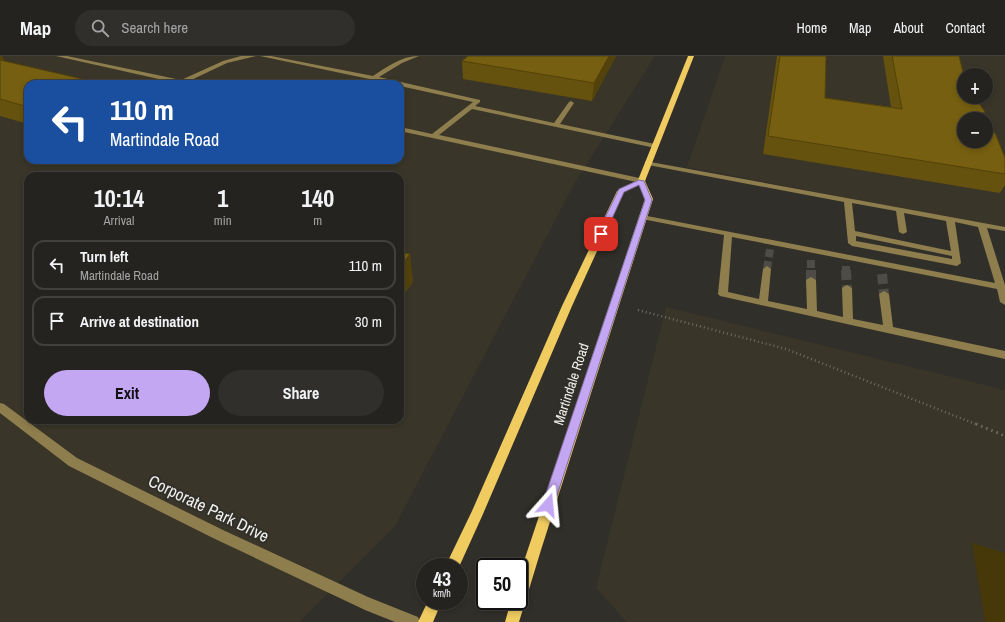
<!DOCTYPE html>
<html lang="en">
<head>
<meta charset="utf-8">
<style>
	:root { --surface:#25231f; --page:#312f2c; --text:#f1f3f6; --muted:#a3a4a4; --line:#42403d; --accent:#c3a7f2 }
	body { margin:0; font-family:"Archivo Narrow",sans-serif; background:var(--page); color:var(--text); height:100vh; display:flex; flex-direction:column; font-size:15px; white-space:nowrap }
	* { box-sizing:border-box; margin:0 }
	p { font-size:13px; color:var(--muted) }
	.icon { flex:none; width:22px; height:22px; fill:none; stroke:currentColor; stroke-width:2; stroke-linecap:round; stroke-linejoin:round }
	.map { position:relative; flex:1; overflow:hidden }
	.side { position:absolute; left:24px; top:116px; width:380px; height:252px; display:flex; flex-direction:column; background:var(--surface); border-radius:12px; box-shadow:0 2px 6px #0003,0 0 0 1px var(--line) }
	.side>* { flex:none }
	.top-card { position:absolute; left:24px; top:24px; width:380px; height:84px; border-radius:12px; box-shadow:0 2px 6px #0003,0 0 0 1px var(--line); background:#1a4fa0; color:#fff; overflow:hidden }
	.tools { position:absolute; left:957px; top:12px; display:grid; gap:8px }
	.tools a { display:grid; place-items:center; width:36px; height:36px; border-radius:50%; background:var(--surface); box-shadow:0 2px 6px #0003,0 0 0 1px var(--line); font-size:20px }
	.speed { position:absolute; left:416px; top:502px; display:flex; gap:8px; font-size:20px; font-weight:700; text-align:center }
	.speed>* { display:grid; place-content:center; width:52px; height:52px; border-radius:50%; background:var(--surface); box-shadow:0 2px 6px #0003,0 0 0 1px var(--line); line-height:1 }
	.speed small { font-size:10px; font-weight:400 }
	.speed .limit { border:2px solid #111; border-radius:6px; background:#fff; color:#111 }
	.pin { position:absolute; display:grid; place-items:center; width:34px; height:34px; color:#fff; margin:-17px; border-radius:8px; box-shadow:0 2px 6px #0006 }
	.me { position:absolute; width:44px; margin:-22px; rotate:18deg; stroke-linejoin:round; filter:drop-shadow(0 0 3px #0008) }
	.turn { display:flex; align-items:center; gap:14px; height:84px; padding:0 20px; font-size:18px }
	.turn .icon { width:52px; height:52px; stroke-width:2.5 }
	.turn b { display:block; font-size:28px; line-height:34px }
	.eta { display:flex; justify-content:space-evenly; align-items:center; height:68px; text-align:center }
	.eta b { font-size:24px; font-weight:700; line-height:28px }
	.primary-button { display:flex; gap:8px; margin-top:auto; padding:8px 20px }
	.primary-button a { flex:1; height:46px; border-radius:24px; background:var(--accent); color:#111; font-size:16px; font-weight:700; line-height:46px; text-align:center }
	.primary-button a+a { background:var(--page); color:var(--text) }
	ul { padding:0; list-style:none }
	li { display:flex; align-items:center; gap:12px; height:50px; margin:0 8px 6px; padding:0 12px; border:2px solid var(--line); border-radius:12px }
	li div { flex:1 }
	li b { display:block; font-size:15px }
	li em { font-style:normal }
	header { display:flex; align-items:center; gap:24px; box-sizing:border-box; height:56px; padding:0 20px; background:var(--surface); border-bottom:1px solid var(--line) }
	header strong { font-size:19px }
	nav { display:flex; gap:22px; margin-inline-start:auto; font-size:14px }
	.search { width:280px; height:36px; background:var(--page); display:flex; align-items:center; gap:10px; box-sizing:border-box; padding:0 14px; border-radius:22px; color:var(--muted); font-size:15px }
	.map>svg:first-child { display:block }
	.built { fill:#393528; fill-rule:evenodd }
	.green { fill:#463809 }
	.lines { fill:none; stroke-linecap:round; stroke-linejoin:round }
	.minor-tunnel-far1 { stroke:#4e4c46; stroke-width:8; stroke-dasharray:8 4; stroke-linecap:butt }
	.minor-tunnel { stroke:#4e4c46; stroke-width:10; stroke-dasharray:10 5; stroke-linecap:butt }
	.path-far1 { stroke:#6f6d68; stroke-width:2.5; stroke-dasharray:1 3; stroke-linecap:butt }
	.path { stroke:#6f6d68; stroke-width:3; stroke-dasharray:1.5 4; stroke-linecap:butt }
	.minor { fill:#8e7d4d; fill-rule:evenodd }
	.major { fill:#efcb60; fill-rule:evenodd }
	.wall { fill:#65520e }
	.shaded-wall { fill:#53420b }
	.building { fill:#765f10; stroke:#53420b }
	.route { fill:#c3a7f2; stroke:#7f6d9d }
	.labels { text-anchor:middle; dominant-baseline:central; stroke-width:4; stroke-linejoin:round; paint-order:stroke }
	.street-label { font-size:14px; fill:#f0efeb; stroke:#312f29 }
	.near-street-label { font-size:17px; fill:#f0efeb; stroke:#312f29 }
</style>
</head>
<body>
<header>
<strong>Map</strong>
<div class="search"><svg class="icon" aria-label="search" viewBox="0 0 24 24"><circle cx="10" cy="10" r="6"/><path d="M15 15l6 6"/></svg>Search here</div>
<nav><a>Home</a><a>Map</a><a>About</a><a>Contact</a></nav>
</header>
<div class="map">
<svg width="1005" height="566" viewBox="0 0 1005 566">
	<rect width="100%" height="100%" fill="#312f29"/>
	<g class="built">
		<path d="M0 0H655L574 128 395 470 299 566H0ZM28 28H400V104H28ZM28 120H400V364H28Z"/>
		<path d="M725 0H1005V173L687 111ZM964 19H986V41H964ZM964 63H986V85H964Z"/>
		<polygon points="666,251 1005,334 1005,566 627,566 596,532"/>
	</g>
	<polygon class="green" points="972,487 1005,497 1005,566 985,566"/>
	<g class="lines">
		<g class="minor-tunnel-far1">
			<polyline points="811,204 811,215"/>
			<polyline points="846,210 846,215"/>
			<polyline points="767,213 770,193"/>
		</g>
		<g class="minor-tunnel">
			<polyline points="811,214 811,224"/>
			<polyline points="846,214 847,232"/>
			<polyline points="882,218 884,238"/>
		</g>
		<polyline class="path-far1" points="638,254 786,293 978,369"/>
		<polyline class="path" points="976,368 1005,380"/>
		<g class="minor">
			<polygon points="56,0 67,0 181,24 223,5 241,0 256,0 227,7 187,26 192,28 181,28"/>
			<path d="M260 0H271L373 20C387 11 401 0 419 0L402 7 379 21 480 44V46L475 50 554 67 569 46 571 45 574 47 560 68 655 88 658 90 655 92 472 53 439 79 644 123 645 125 641 127 400 75V71L432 78 473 46 400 30V28H393Z"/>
			<path d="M645 105 1005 171V175L987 172 1005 229V249L1000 246 997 233 732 181 728 236 759 243 763 213 767 210 771 213 768 245 807 253 806 224 811 221 816 224 817 255 843 261 842 232 847 229 852 232 853 263 883 269 879 238 884 235 889 238 893 271 1005 295V303L720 240 718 238 724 179 642 163 638 161 642 159 995 227 978 171 955 166 961 207 957 210 852 190 848 187 844 146 648 109H645ZM852 147 896 155 899 176 903 178 907 176 904 157 946 165 951 195 855 175ZM856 180 952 200V203L856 185Z"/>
			<polygon points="0,347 4,348 77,402 223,474 368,541 418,561 420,566 395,566 365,554 213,482 69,410 0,357"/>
		</g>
		<g class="major">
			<polygon points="688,0 694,0 645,125 653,143 541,494 519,566 505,566 511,545 519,545 519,520 645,143 639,129 624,136 572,250 483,458 459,511 445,511 472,455 562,250 617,135 638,124"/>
			<polygon points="428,545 442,545 433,566 418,566"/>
		</g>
	</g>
	<g class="wall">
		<polygon points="0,0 2,0 4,5 28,28 28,68 0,60"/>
		<polygon points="616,0 592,45 463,23 462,5"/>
		<polygon points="777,0 826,0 825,42 891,51 883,0 959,0 964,41 983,59 1005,102 1005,129 1000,137 763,98"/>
	</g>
	<g class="shaded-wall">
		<polygon points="0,0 2,0 10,16 0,20"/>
		<polygon points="609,0 616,0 592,45 594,27"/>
		<polygon points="410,198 413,226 400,244 400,211"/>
	</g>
	<g class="building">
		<polygon points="468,0 609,0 594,27 462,5"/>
		<polygon points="780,0 826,0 825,42 902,53 892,0 959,0 964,20 964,41 975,41 985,56 982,57 986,63 964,63 964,85 986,85 986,63 996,79 1005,102 1005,118 768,80"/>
		<polygon points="0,4 104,28 28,28 28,51 0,43"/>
		<polygon points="400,196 410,198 400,211"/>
	</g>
	<polygon class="route" points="639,124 644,125 652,144 554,449 552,453 548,454 544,453 542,449 645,144 639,129 624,136 605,178 601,180 597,178 619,133"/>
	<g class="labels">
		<g class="street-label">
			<text transform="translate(571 328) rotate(-72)">Martindale Road</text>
		</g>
		<g class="near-street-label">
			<text transform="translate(209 452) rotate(26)">Corporate Park Drive</text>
		</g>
	</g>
</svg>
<div class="tools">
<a>+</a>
<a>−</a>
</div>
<div class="speed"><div>43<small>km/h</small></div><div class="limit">50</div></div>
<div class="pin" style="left:601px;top:178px;background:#d93025"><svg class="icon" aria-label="arrive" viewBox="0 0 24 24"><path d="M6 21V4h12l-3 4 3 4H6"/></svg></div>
<svg class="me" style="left:548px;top:449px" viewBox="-20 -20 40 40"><path d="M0-17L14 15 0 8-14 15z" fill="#c3a7f2" stroke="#fff" stroke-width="4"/></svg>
<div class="top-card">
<div class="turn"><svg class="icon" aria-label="left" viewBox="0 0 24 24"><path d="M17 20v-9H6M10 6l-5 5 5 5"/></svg><div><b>110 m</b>Martindale Road</div></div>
</div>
<section class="side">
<div class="eta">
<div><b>10:14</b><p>Arrival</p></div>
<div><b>1</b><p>min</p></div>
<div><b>140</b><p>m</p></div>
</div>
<ul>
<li><svg class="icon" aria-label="left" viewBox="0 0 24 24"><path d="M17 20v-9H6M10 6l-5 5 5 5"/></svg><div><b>Turn left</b><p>Martindale Road</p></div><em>110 m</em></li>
<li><svg class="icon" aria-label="arrive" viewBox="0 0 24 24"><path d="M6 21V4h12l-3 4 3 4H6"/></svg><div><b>Arrive at destination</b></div><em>30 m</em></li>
</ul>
<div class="primary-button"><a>Exit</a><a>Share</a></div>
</section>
</div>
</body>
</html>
